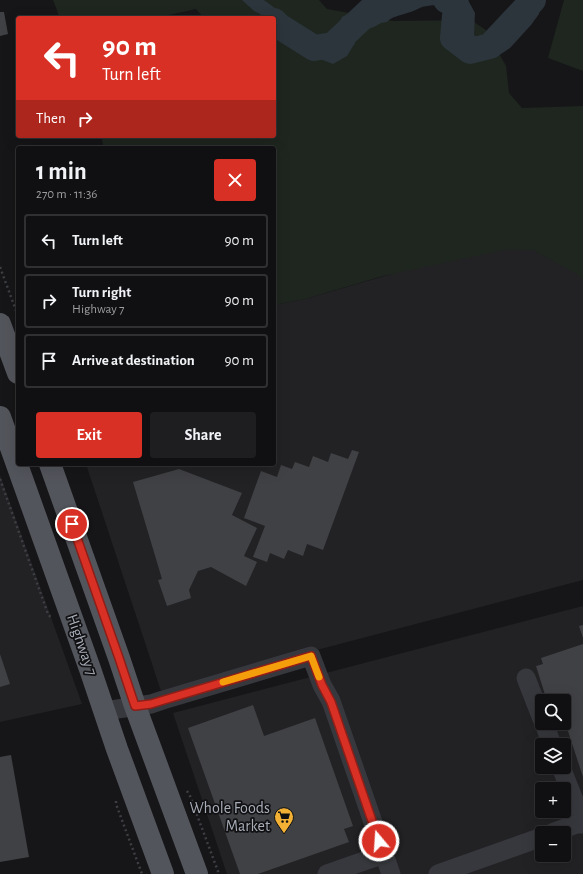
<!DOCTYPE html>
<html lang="en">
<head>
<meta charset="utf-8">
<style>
	:root { --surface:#101012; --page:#1e1e20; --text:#f1f3f6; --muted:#9c9d9f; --line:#303032; --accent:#d93025 }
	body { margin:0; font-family:"Alegreya Sans",sans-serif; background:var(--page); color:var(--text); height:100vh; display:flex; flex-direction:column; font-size:15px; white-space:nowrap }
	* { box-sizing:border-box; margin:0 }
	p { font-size:13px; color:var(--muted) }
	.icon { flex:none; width:22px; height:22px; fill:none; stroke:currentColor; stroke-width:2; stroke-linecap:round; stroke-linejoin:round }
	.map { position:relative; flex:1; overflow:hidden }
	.details { position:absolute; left:16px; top:146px; width:260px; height:320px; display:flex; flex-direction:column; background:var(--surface); border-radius:4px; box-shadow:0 4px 16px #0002,0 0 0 1px var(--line) }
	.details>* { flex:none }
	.guide { position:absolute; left:16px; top:16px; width:260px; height:122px; border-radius:4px; box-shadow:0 4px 16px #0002,0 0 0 1px var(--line); background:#d93025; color:#fff; overflow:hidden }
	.buttons { position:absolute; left:535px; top:694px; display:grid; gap:8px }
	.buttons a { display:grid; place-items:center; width:36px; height:36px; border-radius:4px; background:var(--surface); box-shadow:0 4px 16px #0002,0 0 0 1px var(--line); font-size:20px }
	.pin { position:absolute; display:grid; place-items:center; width:34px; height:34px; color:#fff; margin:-17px; border:2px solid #fff; border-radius:50%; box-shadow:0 1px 4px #0007 }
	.me { position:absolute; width:44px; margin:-22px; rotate:342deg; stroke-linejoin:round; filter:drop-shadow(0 0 3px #0008) }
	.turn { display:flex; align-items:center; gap:14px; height:84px; padding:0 20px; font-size:18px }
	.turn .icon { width:52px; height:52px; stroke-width:2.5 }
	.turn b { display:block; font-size:28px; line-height:34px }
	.then { display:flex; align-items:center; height:38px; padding:0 20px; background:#0003; gap:8px; font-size:15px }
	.round { display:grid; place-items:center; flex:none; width:42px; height:42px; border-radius:4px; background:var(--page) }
	.head { display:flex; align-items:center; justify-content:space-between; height:68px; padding:0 20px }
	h1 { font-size:24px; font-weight:600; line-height:30px }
	.action { display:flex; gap:8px; margin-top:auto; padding:8px 20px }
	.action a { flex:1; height:46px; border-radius:4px; background:var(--accent); color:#fff; font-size:16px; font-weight:600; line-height:46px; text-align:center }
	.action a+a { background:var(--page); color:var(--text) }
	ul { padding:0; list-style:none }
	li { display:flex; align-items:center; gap:12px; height:54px; margin:0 8px 6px; padding:0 12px; border:2px solid var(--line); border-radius:4px }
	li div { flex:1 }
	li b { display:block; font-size:15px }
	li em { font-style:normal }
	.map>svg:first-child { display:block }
	.built { fill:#222225; fill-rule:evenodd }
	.green { fill:#1e261f }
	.water { fill:#2c353c }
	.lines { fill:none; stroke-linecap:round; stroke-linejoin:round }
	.river { stroke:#2c353c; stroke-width:26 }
	.building { fill:#404145 }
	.path { stroke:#3d3f44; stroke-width:2.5; stroke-dasharray:2 3; stroke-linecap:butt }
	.minor { stroke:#37383d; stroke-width:19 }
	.major { stroke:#53555c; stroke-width:22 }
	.route-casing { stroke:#8d1f18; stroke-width:10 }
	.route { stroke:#d93025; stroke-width:7 }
	.slow { stroke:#f59e0b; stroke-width:7 }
	.labels { text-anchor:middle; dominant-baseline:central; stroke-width:3.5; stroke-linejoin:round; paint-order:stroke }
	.street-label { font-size:16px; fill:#a8adb8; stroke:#111113 }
	.poi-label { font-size:16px; fill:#a8adb8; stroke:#111113; text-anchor:end }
</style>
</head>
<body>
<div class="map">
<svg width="583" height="874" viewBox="0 0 583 874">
	<rect width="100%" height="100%" fill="#161618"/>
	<g class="built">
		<polygon points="575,221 583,247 583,580 161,691 86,464 274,464 274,305 305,299"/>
		<polygon points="0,475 82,704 0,722"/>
		<path d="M583 606V874H227L173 713ZM542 701H564V723H542ZM542 745H564V767H542ZM542 789H564V811H542ZM542 833H564V855H542Z"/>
	</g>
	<g class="green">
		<polygon points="53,0 319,0 327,9 393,21 471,20 486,30 506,66 509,93 522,108 583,106 583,280 577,274 533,250 509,249 383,276 305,299 274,305 274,148 104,148 101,136 274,136 274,18 204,18 196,9 155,18 60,18"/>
		<polygon points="564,0 583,0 583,71 548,58"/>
	</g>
	<path class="water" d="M242 0H264L283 14 282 18 292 22 316 41 340 45 343 33 340 21 342 17 369 3 386 0H468L475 13 474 35 478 39 487 42 496 37 525 0H545L540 9 539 14 531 25 510 48 495 58 481 59 467 51 455 36C458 25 461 23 459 11 446 5 435 4 422 7 417 9 412 12 407 13 400 16 392 16 387 22L381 23 374 27 358 32 356 34 355 43 347 56 333 64 320 59 298 46 287 40 274 31V18H263L260 14 254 11Z"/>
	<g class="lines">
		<g class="river">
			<polyline points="446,0 456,5 453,38 470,51 490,46 533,0"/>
			<polyline points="274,21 279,26 314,48 333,45 381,0"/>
		</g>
	</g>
	<g class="building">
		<polygon points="0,12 4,12 8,34 0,36"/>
		<polygon points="352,450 359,452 323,550 307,544 303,556 288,550 284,559 270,553 267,562 253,557 265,526 244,518 261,471 277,477 281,465 292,469 295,462 309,467 313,456 328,462 331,453 348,459"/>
		<polygon points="179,469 242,493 232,515 257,528 244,556 257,562 246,586 211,567 198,571 189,590 191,598 167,606 158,580 162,579 133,482"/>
		<polygon points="583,625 583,638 579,626"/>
		<polygon points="583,644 583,777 564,719 564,701 547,701 536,666 543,664 541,658"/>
		<polygon points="0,654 10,684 0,687"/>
		<polygon points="253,705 264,736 315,718 353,826 344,829 349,842 258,874 240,874 188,728"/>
		<polygon points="11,755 29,857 0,862 0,757"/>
	</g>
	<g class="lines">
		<g class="path">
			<polyline points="0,267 18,316"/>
			<polyline points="0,479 48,614 52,619"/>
			<polyline points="187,791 190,796 219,874"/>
			<polyline points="116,801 116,804 142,874"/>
		</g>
		<g class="minor">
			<polyline points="526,678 542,719"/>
			<polyline points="104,711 151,704 163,700 311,656 322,685 331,701 391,874"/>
			<polyline points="544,723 552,745"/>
			<polyline points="561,767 583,823"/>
			<polyline points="552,833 576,824 583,824"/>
			<polyline points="327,874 384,854"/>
			<polyline points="438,874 542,837"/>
		</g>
		<g class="major">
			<polyline points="0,324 18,373"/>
			<polyline points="0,417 90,669 117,749 163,874"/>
			<polyline points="50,464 119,658 135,706 197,874"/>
		</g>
	</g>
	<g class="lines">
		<g class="route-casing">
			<polyline id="route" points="72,524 119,658 135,706 151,704 164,700 311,656 322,685 331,702 379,841"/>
		</g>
		<use href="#route" class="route"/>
		<polyline class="slow" points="223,682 311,656 319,677"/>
	</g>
	<defs>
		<g id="supermarket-pin" transform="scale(1)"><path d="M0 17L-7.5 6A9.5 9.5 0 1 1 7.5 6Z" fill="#f2b134" stroke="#111113"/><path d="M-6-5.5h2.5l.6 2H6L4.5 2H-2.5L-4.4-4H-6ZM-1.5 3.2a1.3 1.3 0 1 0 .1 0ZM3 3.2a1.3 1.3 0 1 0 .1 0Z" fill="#111"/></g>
	</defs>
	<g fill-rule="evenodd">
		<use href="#supermarket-pin" x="284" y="817"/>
	</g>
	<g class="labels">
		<g class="street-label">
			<text transform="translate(82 645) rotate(71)">Highway 7</text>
		</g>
		<g class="poi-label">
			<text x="270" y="808">Whole Foods<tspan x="270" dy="18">Market</tspan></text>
		</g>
	</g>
</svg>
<div class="buttons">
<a><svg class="icon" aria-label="search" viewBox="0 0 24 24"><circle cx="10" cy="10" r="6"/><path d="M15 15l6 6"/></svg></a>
<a><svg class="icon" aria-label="layers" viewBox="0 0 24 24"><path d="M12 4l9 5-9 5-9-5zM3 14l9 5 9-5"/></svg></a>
<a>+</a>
<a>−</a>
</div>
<div class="pin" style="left:72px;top:524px;background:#d93025"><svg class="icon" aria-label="arrive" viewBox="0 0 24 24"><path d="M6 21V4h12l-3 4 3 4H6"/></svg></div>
<svg class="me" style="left:379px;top:841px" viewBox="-20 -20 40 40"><circle r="17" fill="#d93025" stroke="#fff" stroke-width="3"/><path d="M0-11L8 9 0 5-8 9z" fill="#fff"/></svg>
<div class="guide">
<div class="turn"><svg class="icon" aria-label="left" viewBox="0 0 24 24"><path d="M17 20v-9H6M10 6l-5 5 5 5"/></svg><div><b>90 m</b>Turn left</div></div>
<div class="then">Then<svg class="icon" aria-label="right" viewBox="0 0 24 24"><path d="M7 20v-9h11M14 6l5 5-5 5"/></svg></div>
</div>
<section class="details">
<div class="head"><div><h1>1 min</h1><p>270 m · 11:36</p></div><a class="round" style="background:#d93025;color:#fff"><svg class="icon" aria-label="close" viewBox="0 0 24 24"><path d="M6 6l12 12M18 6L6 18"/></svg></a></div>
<ul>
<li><svg class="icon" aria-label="left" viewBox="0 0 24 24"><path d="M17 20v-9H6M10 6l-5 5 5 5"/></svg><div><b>Turn left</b></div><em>90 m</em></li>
<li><svg class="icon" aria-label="right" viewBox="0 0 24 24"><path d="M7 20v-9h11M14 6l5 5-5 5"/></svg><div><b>Turn right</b><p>Highway 7</p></div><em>90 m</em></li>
<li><svg class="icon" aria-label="arrive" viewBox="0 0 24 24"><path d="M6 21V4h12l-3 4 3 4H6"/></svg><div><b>Arrive at destination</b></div><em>90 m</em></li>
</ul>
<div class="action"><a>Exit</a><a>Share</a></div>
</section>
</div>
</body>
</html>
